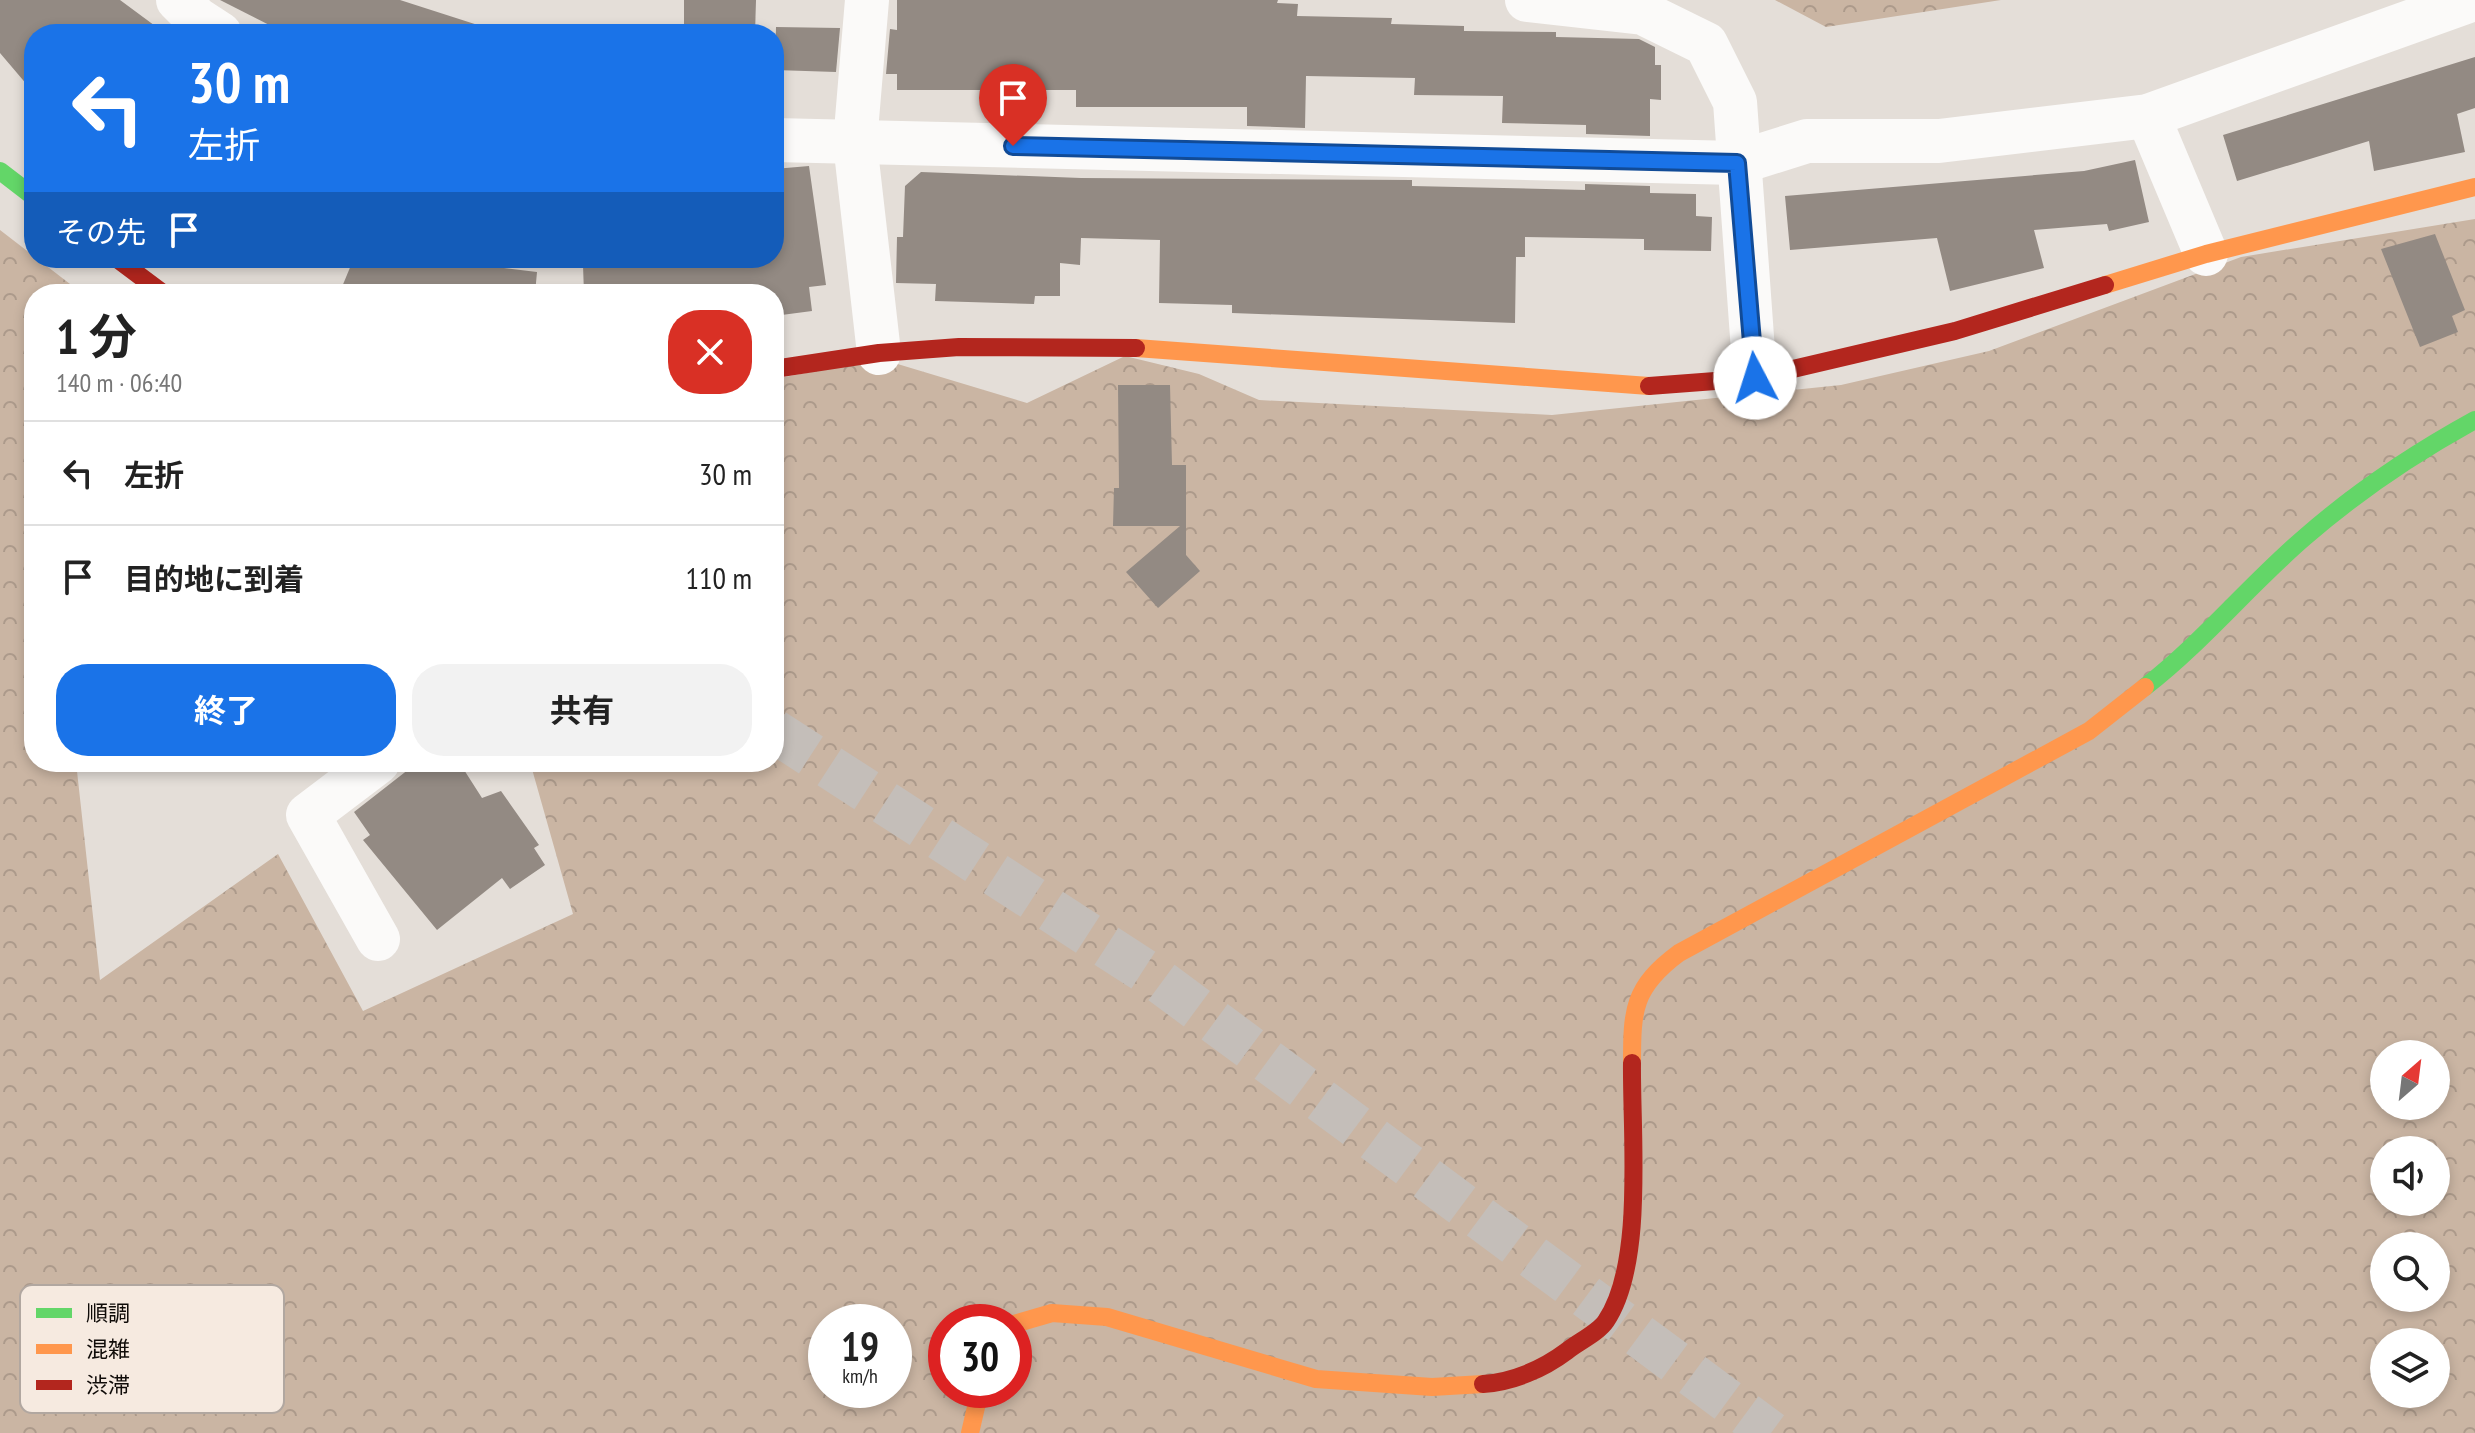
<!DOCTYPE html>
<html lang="ja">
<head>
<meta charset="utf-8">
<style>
	:root { --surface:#fff; --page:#f2f2f2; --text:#222; --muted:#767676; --line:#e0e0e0; --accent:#1a73e8 }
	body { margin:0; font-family:"PT Sans Narrow","Noto Sans JP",sans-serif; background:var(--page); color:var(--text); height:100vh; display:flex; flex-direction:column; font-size:30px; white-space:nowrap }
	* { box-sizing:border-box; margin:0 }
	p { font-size:26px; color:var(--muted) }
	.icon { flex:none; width:44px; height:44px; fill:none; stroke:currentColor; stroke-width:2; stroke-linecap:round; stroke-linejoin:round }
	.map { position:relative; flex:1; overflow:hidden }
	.panel { position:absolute; left:24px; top:284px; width:760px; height:488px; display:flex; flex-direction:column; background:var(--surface); border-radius:32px; box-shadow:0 4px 12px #0003 }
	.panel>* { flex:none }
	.guide { position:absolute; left:24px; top:24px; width:760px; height:244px; border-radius:32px; box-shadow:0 4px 12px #0003; background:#1a73e8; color:#fff; overflow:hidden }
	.needle { width:52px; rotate:28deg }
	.controls { position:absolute; left:2370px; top:1040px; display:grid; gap:16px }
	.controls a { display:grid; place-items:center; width:80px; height:80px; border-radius:50%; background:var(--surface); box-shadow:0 4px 12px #0003; font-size:40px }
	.speed { position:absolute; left:808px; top:1304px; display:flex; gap:16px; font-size:40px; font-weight:700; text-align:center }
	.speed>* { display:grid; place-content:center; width:104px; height:104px; border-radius:50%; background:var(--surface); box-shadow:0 4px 12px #0003; line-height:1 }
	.speed small { font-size:20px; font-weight:400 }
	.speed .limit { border:12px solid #d22; background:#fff; color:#111 }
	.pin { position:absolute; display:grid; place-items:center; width:68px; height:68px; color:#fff; margin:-82px -34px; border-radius:50% 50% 50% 0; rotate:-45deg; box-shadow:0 0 8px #0007 }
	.pin .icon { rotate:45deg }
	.me { position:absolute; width:88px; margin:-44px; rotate:355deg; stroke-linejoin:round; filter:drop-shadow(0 0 6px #0008) }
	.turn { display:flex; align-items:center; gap:28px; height:168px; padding:0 32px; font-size:36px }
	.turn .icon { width:104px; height:104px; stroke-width:2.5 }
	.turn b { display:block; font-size:56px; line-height:68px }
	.then { display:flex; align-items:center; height:76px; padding:0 32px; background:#0003; gap:16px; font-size:30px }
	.round { display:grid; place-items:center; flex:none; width:84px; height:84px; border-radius:32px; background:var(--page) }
	.head { display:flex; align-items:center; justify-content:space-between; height:136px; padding:0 32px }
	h1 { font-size:48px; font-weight:700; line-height:60px }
	.action { display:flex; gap:16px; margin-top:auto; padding:16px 32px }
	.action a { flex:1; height:92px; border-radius:32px; background:var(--accent); color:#fff; font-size:32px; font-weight:700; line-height:92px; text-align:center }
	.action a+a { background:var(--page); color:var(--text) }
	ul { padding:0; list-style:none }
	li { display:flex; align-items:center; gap:24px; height:104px; padding:0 32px; border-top:2px solid var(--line) }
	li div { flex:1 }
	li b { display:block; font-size:30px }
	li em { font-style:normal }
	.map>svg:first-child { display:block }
	.forest { fill:url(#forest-crowns); fill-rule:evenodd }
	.building { fill:#938a83 }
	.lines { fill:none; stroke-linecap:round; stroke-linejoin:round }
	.highway-tunnel { stroke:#c4beb9; stroke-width:44; stroke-dasharray:44 22; stroke-linecap:butt }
	.street { stroke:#fbfaf9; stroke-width:44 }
	.fast { stroke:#63d668; stroke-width:18 }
	.slow { stroke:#ff974d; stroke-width:18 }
	.jam { stroke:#b3261e; stroke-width:18 }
	.route-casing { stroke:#114b97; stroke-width:20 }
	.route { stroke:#1a73e8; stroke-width:14 }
	.key { fill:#f6eae0; stroke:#b1a7a0; stroke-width:2 }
	.key-label { font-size:22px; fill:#100c09 }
</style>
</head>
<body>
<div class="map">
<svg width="2475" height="1433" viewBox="0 0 2475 1433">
	<defs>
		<pattern id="forest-crowns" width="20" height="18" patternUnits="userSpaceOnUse" patternTransform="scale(2)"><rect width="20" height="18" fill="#cab5a3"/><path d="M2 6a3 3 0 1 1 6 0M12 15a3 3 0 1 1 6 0" fill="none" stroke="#ac9a8b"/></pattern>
	</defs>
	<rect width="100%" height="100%" fill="#e4ded8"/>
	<g class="forest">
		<polygon points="1775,0 2001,0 1826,27"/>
		<path d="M2475 219V1433H0V230L83 294H34V762H76L100 980 278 854 363 1011 573 914 530 762H774V379L881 359 1027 403 1125 356 1199 374 1259 400 1552 415 1841 385 1989 351 2241 257ZM2384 1054H2436V1106H2384ZM2384 1150H2436V1202H2384ZM2384 1246H2436V1298H2384ZM826 1322H894V1390H826ZM946 1322H1014V1390H946ZM2384 1342H2436V1394H2384Z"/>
	</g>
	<g class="building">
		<polygon points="0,0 120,0 166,34 34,34 34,93 0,53"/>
		<polygon points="220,0 400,0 484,27 483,34 287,34"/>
		<polygon points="684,0 756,0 755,34 684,34"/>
		<polygon points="897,0 1278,0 1277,3 1298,4 1297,16 1392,18 1391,24 1464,26 1464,31 1556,32 1556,37 1639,39 1655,47 1655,65 1661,65 1661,100 1650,99 1650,136 1586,134 1586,125 1502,123 1503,96 1414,95 1415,78 1306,76 1305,128 1247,126 1247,107 1076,107 1076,90 897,90 897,74 886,74 890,29 897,30"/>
		<polygon points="776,27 840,28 836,72 775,70"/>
		<polygon points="2475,57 2475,108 2457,114 2465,152 2374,171 2369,141 2237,181 2223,135"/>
		<polygon points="2135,160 2149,222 2109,231 2107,224 2034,230 2044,268 1950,291 1937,238 1790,250 1785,196 2084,171"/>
		<polygon points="809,166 826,285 809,287 812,311 774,316 774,294 584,294 583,265 680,262 679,258 774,258 774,169"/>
		<polygon points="921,172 1081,178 1412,180 1412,186 1546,189 1585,190 1585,184 1650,186 1650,193 1696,194 1696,216 1712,217 1711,251 1644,250 1644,239 1525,237 1525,257 1516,257 1515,323 1232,313 1232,305 1159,303 1160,240 1081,238 1080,265 1060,263 1060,296 1035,296 1034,304 935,301 936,284 896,283 897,237 903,237 905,186"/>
		<polygon points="2435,234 2465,310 2452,316 2458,332 2420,347 2381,249"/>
		<polygon points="354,258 423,258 537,272 535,294 339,294"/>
		<polygon points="1118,385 1170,385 1172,465 1186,465 1186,555 1200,571 1158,608 1126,572 1180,526 1113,526 1114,488 1119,488"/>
		<polygon points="418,762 459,762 482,798 501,791 539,845 534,848 545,865 510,889 502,878 437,930 363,840 370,835 354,812"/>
	</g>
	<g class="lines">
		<polyline class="highway-tunnel" points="774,731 1154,977 1771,1433"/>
		<g class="street">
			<polyline points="178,0 197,19 220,34"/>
			<polyline points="867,0 855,143 879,353"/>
			<polyline points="1527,0 1643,13 1706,44 1735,102 1755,378"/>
			<polyline points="2148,116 2206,254"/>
			<polyline points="774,140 1737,163 1807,141 1939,141 2148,116 2471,0"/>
			<polyline points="378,939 308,815 378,762"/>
		</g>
		<g class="fast">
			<polyline points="0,171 34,197"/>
			<path d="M2145 687C2203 642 2249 585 2305 537 2359 490 2413 454 2475 420"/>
		</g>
		<g class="slow">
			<polyline points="2105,285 2206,254 2475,187"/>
			<polyline points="1136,348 1649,386"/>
			<path d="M1632 1063C1632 1010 1633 987 1679 953L2089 731 2145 687"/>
			<polyline points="1014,1324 1052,1313 1107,1317 1316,1379 1432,1387 1483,1384"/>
			<polyline points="970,1433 980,1390"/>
		</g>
		<g class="jam">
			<polyline points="116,258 164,294"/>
			<polyline points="774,369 879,353 959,347 1136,348"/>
			<polyline points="1649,386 1755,378 1955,331 2105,285"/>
			<path d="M1483 1384C1513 1382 1543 1369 1567 1351 1578 1342 1598 1333 1606 1321 1645 1263 1631 1133 1632 1063"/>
		</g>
	</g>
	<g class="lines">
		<g class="route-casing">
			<polyline id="route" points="1013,146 1737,163 1755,378"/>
		</g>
		<use href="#route" class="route"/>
	</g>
	<rect x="20" y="1285" width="264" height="128" rx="12" class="key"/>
	<rect x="36" y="1308" width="36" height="10" fill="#63d668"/>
	<rect x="36" y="1344" width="36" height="10" fill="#ff974d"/>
	<rect x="36" y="1380" width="36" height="10" fill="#b3261e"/>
	<g class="key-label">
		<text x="86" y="1321">順調</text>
		<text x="86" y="1357">混雑</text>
		<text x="86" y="1393">渋滞</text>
	</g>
</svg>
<div class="controls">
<a><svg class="needle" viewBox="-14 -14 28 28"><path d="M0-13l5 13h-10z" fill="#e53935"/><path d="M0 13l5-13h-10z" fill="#767676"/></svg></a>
<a><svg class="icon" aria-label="sound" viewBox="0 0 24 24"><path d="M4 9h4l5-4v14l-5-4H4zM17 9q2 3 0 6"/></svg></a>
<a><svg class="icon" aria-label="search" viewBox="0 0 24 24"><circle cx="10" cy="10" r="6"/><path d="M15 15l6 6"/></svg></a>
<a><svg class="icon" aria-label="layers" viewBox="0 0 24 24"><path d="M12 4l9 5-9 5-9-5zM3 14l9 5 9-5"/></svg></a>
</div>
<div class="speed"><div>19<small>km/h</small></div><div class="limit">30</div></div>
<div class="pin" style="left:1013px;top:146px;background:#d93025"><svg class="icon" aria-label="arrive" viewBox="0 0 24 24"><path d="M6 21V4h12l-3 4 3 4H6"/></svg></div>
<svg class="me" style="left:1755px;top:378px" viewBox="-20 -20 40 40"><circle r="19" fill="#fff"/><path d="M0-13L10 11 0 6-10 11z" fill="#1a73e8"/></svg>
<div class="guide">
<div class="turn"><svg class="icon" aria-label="left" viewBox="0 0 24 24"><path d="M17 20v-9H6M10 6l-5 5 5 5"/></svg><div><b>30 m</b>左折</div></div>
<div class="then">その先<svg class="icon" aria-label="arrive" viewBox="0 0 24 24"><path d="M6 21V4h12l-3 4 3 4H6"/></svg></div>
</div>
<section class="panel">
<div class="head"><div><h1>1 分</h1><p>140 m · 06:40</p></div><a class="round" style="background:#d93025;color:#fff"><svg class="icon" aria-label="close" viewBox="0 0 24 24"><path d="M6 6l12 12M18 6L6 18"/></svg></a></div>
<ul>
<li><svg class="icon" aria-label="left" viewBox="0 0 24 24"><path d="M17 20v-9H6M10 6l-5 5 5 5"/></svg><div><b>左折</b></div><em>30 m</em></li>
<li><svg class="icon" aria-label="arrive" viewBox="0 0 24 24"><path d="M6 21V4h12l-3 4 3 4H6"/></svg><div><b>目的地に到着</b></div><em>110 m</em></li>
</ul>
<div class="action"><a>終了</a><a>共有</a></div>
</section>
</div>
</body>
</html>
